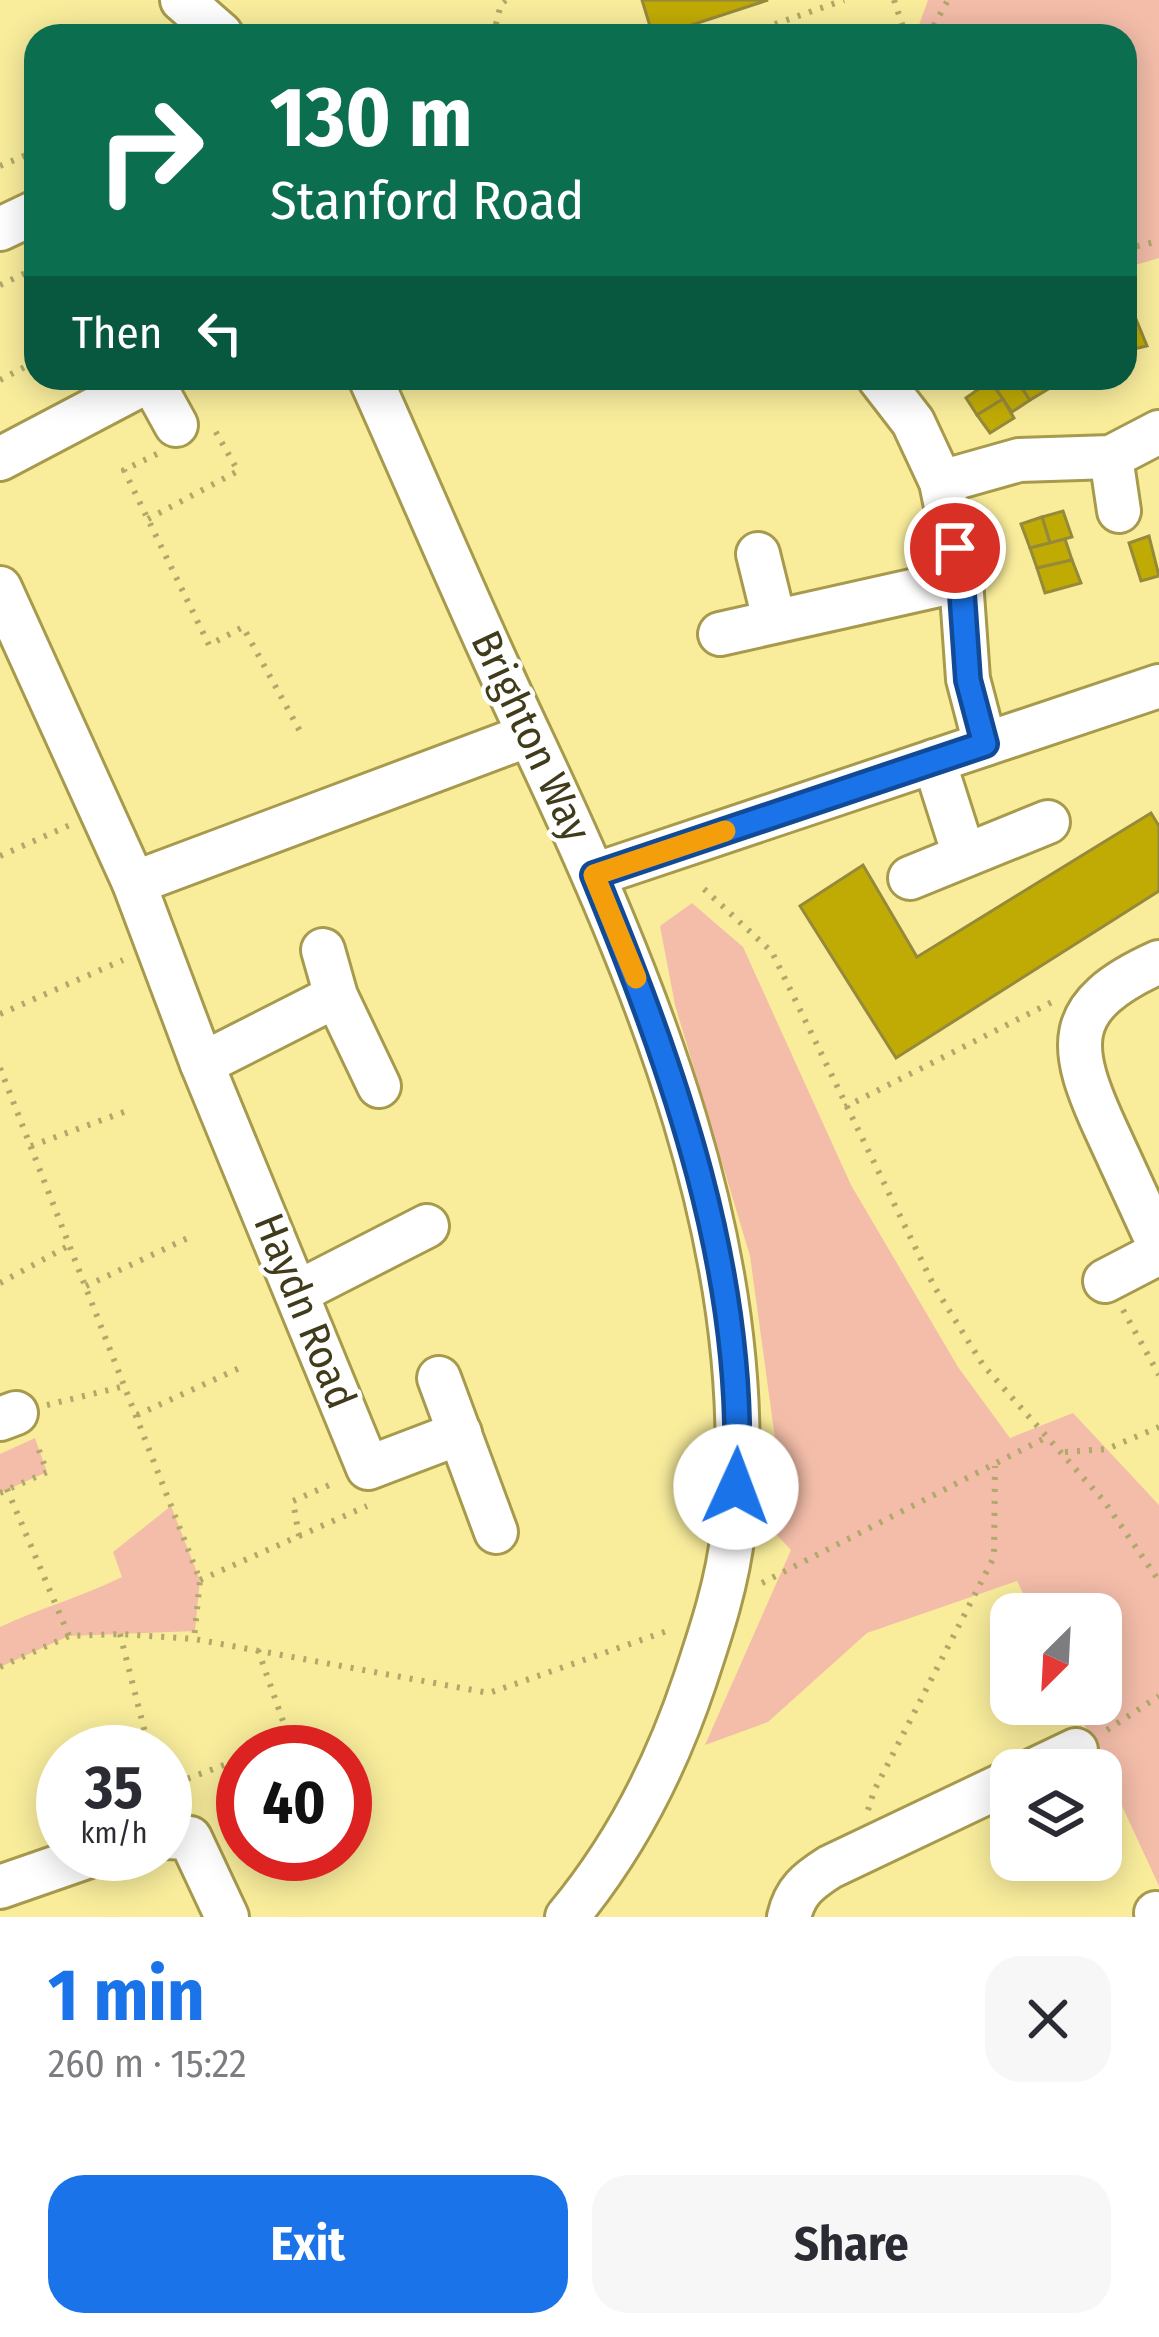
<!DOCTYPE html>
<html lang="en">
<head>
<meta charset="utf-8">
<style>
	:root { --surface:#fff; --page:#f7f7f7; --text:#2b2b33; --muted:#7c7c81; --accent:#1a73e8 }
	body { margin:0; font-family:"Fira Sans Condensed",sans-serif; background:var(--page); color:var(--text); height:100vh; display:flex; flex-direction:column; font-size:45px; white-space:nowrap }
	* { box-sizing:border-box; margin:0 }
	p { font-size:39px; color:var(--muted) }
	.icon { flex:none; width:66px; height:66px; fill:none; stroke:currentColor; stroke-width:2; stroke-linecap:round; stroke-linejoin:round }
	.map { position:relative; height:1917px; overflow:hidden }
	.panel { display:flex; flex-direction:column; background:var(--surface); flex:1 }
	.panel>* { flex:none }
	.top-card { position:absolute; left:24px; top:24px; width:1113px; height:366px; border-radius:36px; box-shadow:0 6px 30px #0003; background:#0b6e4f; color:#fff; overflow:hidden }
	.needle { width:78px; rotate:204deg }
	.fabs { position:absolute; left:990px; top:1593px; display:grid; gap:24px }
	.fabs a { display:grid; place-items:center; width:132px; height:132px; border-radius:24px; background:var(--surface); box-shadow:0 6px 30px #0003; font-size:60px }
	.speed { position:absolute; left:36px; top:1725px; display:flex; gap:24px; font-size:60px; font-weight:700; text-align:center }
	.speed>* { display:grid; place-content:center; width:156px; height:156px; border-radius:50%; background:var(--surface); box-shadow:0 6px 30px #0003; line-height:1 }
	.speed small { font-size:30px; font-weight:400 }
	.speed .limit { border:18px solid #d22; background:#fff; color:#111 }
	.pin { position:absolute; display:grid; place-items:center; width:102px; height:102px; color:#fff; margin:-51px; border:6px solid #fff; border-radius:50%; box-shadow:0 3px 12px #0007 }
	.me { position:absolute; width:132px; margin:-66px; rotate:2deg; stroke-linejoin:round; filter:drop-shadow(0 0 9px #0008) }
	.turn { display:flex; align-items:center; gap:42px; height:252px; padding:0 48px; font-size:54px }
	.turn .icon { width:156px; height:156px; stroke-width:2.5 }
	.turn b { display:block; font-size:84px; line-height:102px }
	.then { display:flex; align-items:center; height:114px; padding:0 48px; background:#0003; gap:24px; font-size:45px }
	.round { display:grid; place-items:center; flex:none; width:126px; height:126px; border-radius:36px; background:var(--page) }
	.overview { display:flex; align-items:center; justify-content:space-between; height:204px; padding:0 48px }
	h1 { font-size:72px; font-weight:700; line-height:90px; color:var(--accent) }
	.action { display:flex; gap:24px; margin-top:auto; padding:24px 48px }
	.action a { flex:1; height:138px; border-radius:36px; background:var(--accent); color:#fff; font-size:48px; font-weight:700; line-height:138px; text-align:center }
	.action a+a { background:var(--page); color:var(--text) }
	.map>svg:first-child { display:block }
	.green { fill:#f3bda9 }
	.building { fill:#c0ab05; stroke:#95893a; stroke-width:3 }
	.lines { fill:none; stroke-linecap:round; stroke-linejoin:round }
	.minor-casing { stroke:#a79a4c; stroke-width:48 }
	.path { stroke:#b1a86a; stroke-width:6; stroke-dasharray:3 9; stroke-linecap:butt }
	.minor { stroke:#fff; stroke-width:42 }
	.route-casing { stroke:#114b97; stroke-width:30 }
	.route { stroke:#1a73e8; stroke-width:21 }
	.slow { stroke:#f59e0b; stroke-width:21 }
	.labels { text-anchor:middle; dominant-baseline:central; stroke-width:9; stroke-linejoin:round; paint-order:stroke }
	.street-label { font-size:42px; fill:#403b1a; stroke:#fff }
</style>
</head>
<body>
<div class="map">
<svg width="1159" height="1917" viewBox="0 0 1159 1917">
	<rect width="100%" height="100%" fill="#f9ed9c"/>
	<g class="green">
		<polygon points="928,0 1159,0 1159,258 1125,268 1125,36 915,36"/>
		<polygon points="692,903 743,947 851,1185 958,1367 1010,1438 1073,1413 1159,1505 1159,1886 1075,1704 1101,1704 1101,1614 1033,1614 1017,1581 867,1633 768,1722 705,1745 791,1550 772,1530 777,1453 750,1256 675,1005 660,926"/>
		<polygon points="35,1438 47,1472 0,1493 0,1454"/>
		<path d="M171 1506 200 1580 195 1631 69 1636 0 1667V1627C40 1608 82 1597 122 1577L113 1552Z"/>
	</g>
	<g class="building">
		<polygon points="642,0 768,0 658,36 653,36"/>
		<polygon points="1129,302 1147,346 1125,351 1125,304"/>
		<polygon points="994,378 1015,378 1030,400 1012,412 990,381"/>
		<polygon points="1015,378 1043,378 1050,388 1030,400"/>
		<polygon points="990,381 1003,399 977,415 966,398"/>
		<polygon points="1003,399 1014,418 990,433 977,415"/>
		<polygon points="1063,511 1072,537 1050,543 1042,517"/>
		<polygon points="1042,517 1050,543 1030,548 1021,524"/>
		<polygon points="1149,536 1159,576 1141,581 1129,543"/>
		<polygon points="1065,539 1072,560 1037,568 1030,548"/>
		<polygon points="1072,560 1081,583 1045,593 1037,568"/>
		<polygon points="1151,813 1159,826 1159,891 896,1058 800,906 863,865 917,957"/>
	</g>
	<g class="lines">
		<g class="minor-casing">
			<g id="minor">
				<polyline points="182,0 221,34"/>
				<polyline points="0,229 36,212"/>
				<polyline points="150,378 176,425"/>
				<path d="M370 378C423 496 473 616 529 734 643 976 763 1256 733 1531 728 1581 711 1632 695 1680 666 1767 626 1846 567 1917"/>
				<polyline points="879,378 913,422 941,482 961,580 968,679 985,744"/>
				<polyline points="1111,457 1119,511"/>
				<polyline points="0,459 150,380"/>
				<polyline points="941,482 1019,460 1111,457 1159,432"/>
				<polyline points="758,554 774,619"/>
				<polyline points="0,588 134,883 202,1064 368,1468 460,1433"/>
				<polyline points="720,634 961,580"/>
				<polyline points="934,761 964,855"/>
				<polyline points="594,875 1159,686"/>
				<polyline points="910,878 1048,822"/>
				<polyline points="134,883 529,735"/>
				<polyline points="323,950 336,996 379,1086"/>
				<path d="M1159 962C1061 1006 1067 1046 1108 1134 1125 1171 1142 1208 1159 1245"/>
				<polyline points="202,1064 336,996"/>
				<polyline points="1105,1281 1159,1253"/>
				<polyline points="298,1292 427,1226"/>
				<polyline points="439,1378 496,1532"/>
				<polyline points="0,1419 16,1413"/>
				<polyline points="1034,1770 1076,1750"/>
				<polyline points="165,1837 190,1838 227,1917"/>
				<polyline points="0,1887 95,1854"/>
				<polyline points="1156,1913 1158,1917"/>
				<path d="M789 1917C795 1891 808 1881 830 1867L1011 1781"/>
			</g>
		</g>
		<g class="path">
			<polyline points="894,0 906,36"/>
			<polyline points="493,36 501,4 506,0"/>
			<polyline points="741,36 844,0"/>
			<polyline points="928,36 948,0"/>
			<polyline points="0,166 36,151"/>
			<polyline points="1125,249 1159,241"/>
			<polyline points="0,285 36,268"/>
			<polyline points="0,380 36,361"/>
			<polyline points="157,454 124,470 209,645 243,627 302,735"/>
			<polyline points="148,519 238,471 213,427"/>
			<polyline points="0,856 70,825"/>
			<polyline points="704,889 772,952 934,1286 983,1365 1104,1501 1159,1581"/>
			<polyline points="0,1014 123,960"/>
			<polyline points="0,1068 200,1580 194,1639"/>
			<polyline points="845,1107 1054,1001"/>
			<polyline points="31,1146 132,1109"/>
			<polyline points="0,1283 70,1245"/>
			<polyline points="86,1286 190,1237"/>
			<polyline points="1123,1310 1159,1375"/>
			<polyline points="47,1405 125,1386"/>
			<polyline points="137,1415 244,1366"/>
			<polyline points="1065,1452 1107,1449 1159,1427"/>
			<polyline points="7,1489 69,1636"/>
			<polyline points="0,1493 47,1472 36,1442"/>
			<polyline points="299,1536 367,1506"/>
			<polyline points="200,1580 299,1536 293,1501 334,1483"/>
			<polyline points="762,1583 1047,1437"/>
			<polyline points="120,1634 150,1752"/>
			<polyline points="258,1650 290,1741 260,1752"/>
			<polyline points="0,1667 69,1636 120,1634 194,1639 489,1693 670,1630"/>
			<polyline points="1107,1730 1159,1696"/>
			<polyline points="165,1787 243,1758"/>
			<polyline points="868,1810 874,1791 994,1557 995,1466"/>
		</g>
		<use href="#minor" class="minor"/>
	</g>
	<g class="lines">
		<g class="route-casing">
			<path id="route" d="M736 1487C748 1274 673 1068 594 875L985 744 968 680 961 580 955 548"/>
		</g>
		<use href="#route" class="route"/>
		<polyline class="slow" points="636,978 594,875 725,831"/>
	</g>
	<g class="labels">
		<g class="street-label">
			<text transform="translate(531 736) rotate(65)">Brighton Way</text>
			<text transform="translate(305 1311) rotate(68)">Haydn Road</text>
		</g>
	</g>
</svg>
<div class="fabs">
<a><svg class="needle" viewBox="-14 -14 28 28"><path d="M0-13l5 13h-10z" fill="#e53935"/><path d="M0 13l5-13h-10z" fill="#7c7c81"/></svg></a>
<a><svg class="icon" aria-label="layers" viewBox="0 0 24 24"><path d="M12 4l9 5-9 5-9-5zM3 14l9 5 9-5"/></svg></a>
</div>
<div class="speed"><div>35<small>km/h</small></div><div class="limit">40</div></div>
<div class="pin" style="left:955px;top:548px;background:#d93025"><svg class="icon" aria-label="arrive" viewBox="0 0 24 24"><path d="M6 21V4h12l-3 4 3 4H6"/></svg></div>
<svg class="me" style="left:736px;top:1487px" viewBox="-20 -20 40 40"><circle r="19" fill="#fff"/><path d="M0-13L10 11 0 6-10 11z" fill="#1a73e8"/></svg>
<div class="top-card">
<div class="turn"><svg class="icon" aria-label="right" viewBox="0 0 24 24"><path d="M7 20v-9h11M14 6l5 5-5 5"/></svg><div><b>130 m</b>Stanford Road</div></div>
<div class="then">Then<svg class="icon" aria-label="left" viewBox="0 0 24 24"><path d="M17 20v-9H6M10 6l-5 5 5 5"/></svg></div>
</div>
</div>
<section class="panel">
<div class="overview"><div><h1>1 min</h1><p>260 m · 15:22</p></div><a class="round"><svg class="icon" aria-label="close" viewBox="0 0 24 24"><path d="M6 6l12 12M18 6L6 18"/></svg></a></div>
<div class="action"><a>Exit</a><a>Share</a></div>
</section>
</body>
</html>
